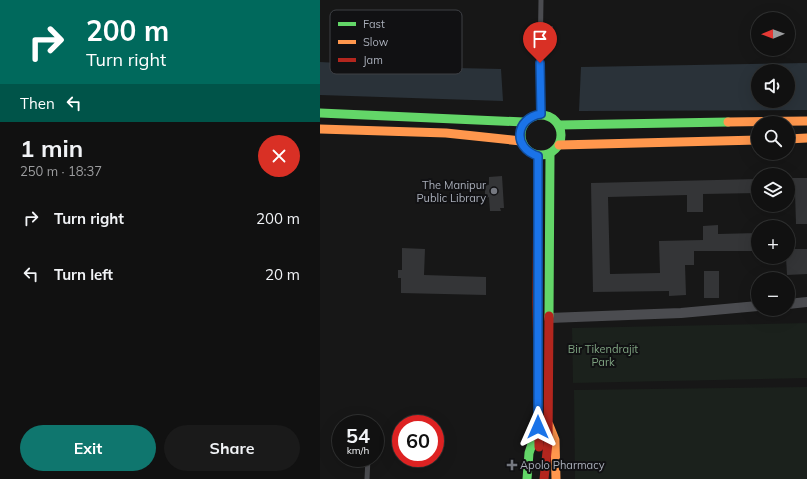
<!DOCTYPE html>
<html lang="en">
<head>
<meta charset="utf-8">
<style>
	:root { --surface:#111; --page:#1a1a1a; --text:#f1f3f6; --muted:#9c9d9f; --line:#303131; --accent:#0f766e }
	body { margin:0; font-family:Mulish,sans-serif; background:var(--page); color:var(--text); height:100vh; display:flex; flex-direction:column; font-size:15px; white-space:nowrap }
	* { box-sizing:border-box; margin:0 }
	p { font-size:13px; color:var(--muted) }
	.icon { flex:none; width:22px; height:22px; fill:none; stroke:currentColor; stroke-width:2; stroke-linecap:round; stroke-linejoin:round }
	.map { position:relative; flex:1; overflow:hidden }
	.side { display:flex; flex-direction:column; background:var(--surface); width:320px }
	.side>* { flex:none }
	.top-card { background:#00695c; color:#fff; overflow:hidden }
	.needle { width:26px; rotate:269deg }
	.controls { position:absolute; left:431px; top:12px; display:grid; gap:8px }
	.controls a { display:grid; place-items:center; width:44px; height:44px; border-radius:50%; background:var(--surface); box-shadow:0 4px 16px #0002,0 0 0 1px var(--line); font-size:20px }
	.speed { position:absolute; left:12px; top:415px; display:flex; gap:8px; font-size:20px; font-weight:700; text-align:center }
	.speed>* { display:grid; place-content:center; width:52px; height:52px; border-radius:50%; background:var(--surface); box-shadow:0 4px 16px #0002,0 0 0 1px var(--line); line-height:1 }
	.speed small { font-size:10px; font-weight:400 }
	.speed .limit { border:6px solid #d22; background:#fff; color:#111 }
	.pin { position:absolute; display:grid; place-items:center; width:34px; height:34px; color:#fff; margin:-41px -17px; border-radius:50% 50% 50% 0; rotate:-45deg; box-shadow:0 0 4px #0007 }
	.pin .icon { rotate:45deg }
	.me { position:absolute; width:44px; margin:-22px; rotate:0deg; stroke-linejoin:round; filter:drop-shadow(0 0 3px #0008) }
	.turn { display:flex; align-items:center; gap:14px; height:84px; padding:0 20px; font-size:18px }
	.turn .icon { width:52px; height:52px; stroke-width:2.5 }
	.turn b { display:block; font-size:28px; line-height:34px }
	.then { display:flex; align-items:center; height:38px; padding:0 20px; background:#0003; gap:8px; font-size:15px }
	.round { display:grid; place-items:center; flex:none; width:42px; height:42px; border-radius:21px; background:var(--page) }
	.headline { display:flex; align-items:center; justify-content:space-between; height:68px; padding:0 20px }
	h1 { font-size:24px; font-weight:700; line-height:30px }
	.action { display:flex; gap:8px; margin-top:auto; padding:8px 20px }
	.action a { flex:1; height:46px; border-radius:24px; background:var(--accent); color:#fff; font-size:16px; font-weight:700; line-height:46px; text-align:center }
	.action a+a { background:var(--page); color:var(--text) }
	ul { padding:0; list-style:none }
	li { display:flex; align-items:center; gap:12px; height:56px; padding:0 20px }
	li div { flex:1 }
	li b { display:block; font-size:15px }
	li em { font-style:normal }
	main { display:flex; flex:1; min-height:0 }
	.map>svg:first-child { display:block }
	.green { fill:#1b211c }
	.water { fill:#2a3239; fill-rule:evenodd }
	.building { fill:#343537 }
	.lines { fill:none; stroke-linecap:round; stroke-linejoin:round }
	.lane { stroke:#4b4c50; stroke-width:5 }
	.street { stroke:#4b4c50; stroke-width:10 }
	.fast { stroke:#63d668; stroke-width:9 }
	.slow { stroke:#ff974d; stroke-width:9 }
	.jam { stroke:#b3261e; stroke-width:9 }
	.route-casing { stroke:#114b97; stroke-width:10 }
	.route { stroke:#1a73e8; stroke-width:7 }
	.poi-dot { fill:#757880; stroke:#111113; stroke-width:1.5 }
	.labels { text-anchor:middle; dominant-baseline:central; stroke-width:4; stroke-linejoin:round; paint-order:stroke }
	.poi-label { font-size:11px; fill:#a8adb8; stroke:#111113; text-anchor:end }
	.park-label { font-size:11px; fill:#7fa381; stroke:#111113 }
	.key { fill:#111113; stroke:#3e4045; stroke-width:1 }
	.key-label { font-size:11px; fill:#a8adb8 }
</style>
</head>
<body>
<main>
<section class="side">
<div class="top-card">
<div class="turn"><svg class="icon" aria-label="right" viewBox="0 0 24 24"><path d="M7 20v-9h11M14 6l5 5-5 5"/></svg><div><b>200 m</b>Turn right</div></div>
<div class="then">Then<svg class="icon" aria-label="left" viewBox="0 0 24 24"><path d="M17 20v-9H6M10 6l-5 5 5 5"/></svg></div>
</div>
<div class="headline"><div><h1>1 min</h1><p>250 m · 18:37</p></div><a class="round" style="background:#d93025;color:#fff"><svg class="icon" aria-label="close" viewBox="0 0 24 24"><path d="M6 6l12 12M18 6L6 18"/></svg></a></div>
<ul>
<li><svg class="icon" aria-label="right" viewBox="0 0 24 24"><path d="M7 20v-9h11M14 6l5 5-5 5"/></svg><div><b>Turn right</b></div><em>200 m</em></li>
<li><svg class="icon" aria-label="left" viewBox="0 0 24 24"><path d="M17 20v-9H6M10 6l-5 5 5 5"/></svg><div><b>Turn left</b></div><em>20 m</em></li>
</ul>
<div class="action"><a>Exit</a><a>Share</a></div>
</section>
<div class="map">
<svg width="487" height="479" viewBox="0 0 487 479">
	<rect width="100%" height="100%" fill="#171717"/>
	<g class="green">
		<polygon points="487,323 487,378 253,383 252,328"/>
		<polygon points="487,387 487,479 255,479 254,390"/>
	</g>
	<g class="water">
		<polygon points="0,62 94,67 181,69 183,101 0,95"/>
		<path d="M487 63V110L259 111 261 67ZM438 71H468V101H438Z"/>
	</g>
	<g class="building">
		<polygon points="225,26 233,26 234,47 224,47"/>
		<polygon points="210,27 217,27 216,47 211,48"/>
		<polygon points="182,176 184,208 180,208 181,211 170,211 169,197 165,199 165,183 169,185 169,177"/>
		<polygon points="468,178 487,178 487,224 476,224 475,192 468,192"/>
		<polygon points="438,179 438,193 383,194 383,212 367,212 367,195 288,197 290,274 340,273 339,241 383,240 383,226 398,225 398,234 438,233 438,251 374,251 374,265 365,265 366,295 349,296 349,291 273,292 271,183"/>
		<polygon points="82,248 105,249 104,275 166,277 166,295 81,293 81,278 78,278 78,270 82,270"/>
		<polygon points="468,249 487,249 487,274 467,275 466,257 468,257"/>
		<rect x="384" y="271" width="15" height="27"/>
	</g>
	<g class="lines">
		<g class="lane">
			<polyline points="221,0 220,63 221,114"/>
			<polyline points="47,479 48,458"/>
		</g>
		<g class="street">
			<polyline points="468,304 487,302"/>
			<polyline points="229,318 361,313 438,306"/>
		</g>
		<g class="fast">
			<polyline points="0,113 204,122"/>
			<circle cx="221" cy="135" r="20"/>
			<polyline points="239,125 408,122"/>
			<polyline points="229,316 230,154"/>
			<polyline points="207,479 209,453 217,429"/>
		</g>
		<g class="slow">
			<polyline points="408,122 487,121"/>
			<polyline points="0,129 126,133 201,141"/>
			<polyline points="468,139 487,138"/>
			<polyline points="239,145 438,140"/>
			<polyline points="229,425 235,440 236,479"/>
		</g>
		<g class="jam">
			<polyline points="218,156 217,303 219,447"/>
			<polyline points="224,479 228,443 229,316"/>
		</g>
	</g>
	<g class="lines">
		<g class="route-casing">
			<path id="route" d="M218 427V156C192 148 195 118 221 114L220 63"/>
		</g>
		<use href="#route" class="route"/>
	</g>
	<g class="poi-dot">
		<circle cx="174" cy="191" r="4"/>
		<path d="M190 459h4v4h4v4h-4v4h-4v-4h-4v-4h4z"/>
	</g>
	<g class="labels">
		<g class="poi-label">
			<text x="166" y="185">The Manipur<tspan x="166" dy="13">Public Library</tspan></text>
			<text x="200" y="465" text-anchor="start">Apolo Pharmacy</text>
		</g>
		<g class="park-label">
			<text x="283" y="349">Bir Tikendrajit<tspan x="283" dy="13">Park</tspan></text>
		</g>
	</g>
	<rect x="10" y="10" width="132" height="64" rx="6" class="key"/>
	<rect x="18" y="22" width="18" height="4" fill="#63d668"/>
	<rect x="18" y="40" width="18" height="4" fill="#ff974d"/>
	<rect x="18" y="58" width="18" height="4" fill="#b3261e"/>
	<g class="key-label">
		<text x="43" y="28">Fast</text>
		<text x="43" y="46">Slow</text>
		<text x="43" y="64">Jam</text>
	</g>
</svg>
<div class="controls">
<a><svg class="needle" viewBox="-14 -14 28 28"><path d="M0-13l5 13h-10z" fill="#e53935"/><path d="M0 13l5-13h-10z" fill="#9c9d9f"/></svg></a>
<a><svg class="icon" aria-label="sound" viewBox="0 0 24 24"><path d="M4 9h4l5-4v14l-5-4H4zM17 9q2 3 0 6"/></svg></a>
<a><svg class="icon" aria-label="search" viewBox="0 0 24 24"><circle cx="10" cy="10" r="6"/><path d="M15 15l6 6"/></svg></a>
<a><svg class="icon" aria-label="layers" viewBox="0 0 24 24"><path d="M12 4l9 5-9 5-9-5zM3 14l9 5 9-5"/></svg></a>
<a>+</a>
<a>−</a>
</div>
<div class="speed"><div>54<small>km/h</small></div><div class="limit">60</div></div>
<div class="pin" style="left:220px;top:63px;background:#d93025"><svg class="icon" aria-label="arrive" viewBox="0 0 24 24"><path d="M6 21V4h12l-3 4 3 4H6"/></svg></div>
<svg class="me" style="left:218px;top:427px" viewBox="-20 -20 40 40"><path d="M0-17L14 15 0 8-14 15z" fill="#1a73e8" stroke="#fff" stroke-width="4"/></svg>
</div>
</main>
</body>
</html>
